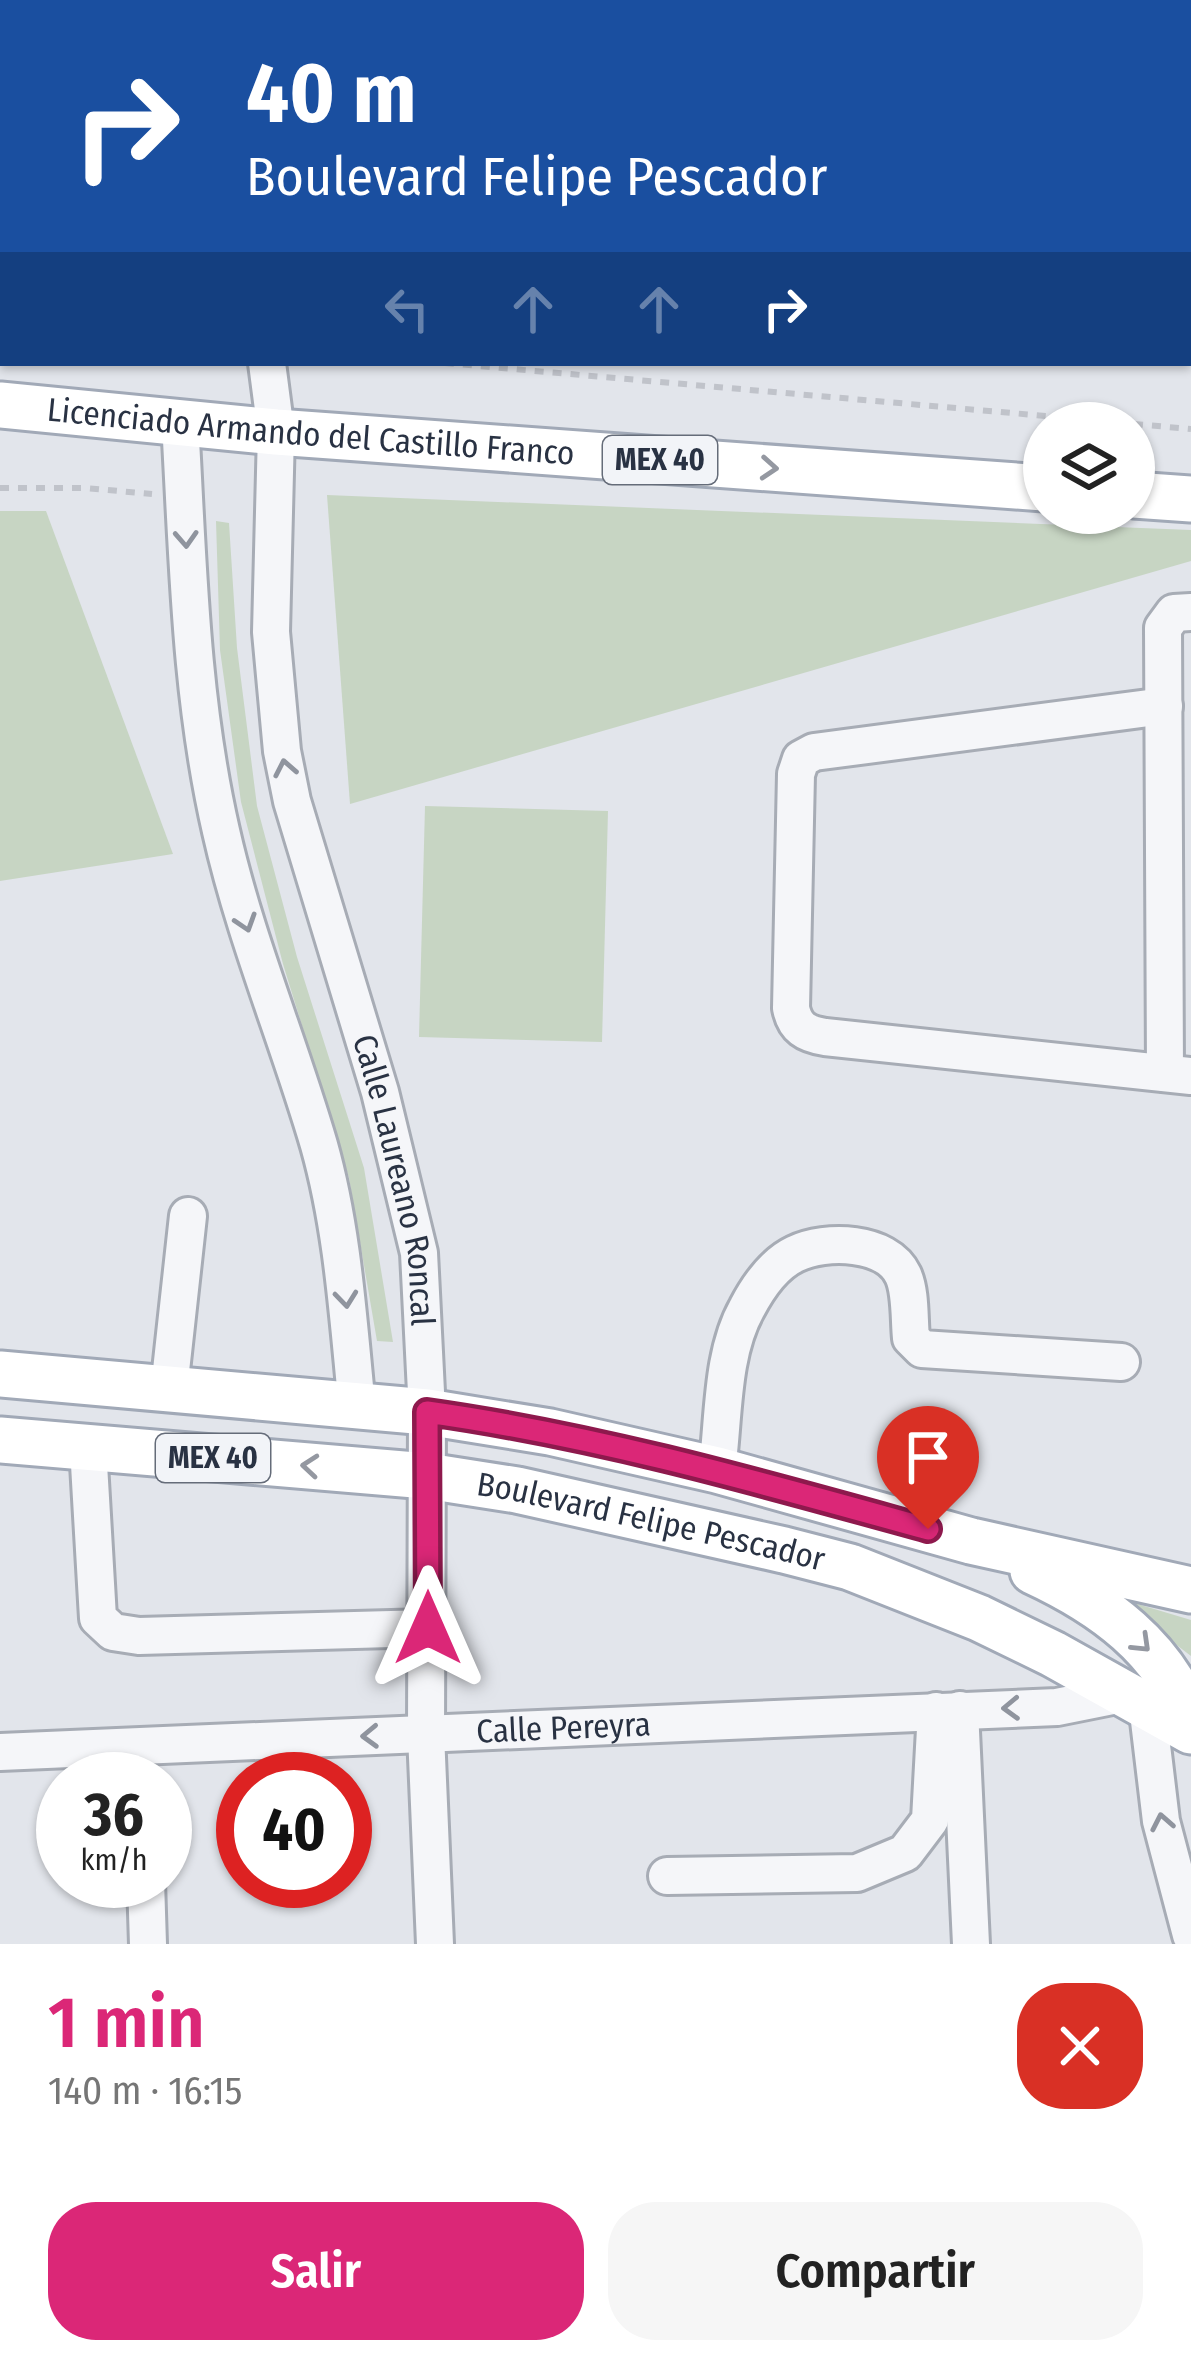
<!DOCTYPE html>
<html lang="es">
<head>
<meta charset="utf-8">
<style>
	:root { --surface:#fff; --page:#f6f6f6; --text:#222; --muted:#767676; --accent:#db2777 }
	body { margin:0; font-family:"Fira Sans Condensed",sans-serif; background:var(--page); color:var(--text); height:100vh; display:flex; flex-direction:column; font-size:45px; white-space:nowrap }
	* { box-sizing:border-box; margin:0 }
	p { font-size:39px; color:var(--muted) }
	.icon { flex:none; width:66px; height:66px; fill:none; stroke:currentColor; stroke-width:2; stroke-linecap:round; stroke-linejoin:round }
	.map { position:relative; height:1944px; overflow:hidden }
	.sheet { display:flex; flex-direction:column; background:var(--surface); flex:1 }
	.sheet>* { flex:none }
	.hud { position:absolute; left:0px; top:0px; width:1191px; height:366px; box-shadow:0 3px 9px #0004; background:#1a4fa0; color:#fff; overflow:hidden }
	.fabs { position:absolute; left:1023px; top:402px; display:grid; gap:24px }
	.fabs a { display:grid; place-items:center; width:132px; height:132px; border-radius:50%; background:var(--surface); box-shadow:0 3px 9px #0004; font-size:60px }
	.speed { position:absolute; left:36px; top:1752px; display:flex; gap:24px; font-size:60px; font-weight:700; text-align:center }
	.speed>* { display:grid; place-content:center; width:156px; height:156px; border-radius:50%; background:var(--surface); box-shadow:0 3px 9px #0004; line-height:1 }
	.speed small { font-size:30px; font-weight:400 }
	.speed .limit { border:18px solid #d22; background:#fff; color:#111 }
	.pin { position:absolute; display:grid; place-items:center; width:102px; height:102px; color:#fff; margin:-123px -51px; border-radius:50% 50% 50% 0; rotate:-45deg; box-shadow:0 0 12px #0007 }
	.pin .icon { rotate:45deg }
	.me { position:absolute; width:132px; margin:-66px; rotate:0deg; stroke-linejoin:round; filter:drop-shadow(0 0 9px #0008) }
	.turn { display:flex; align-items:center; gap:42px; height:252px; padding:0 48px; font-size:54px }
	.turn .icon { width:156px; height:156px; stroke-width:2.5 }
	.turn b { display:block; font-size:84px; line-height:102px }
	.lanes { display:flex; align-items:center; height:114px; padding:0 48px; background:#0003; justify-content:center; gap:60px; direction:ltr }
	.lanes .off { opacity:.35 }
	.round { display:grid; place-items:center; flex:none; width:126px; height:126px; border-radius:48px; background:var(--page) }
	.head { display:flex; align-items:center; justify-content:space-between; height:204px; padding:0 48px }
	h1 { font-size:72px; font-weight:600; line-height:90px; color:var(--accent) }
	.primary-button { display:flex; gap:24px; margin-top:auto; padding:24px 48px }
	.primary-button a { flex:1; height:138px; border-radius:48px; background:var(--accent); color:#fff; font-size:48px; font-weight:600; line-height:138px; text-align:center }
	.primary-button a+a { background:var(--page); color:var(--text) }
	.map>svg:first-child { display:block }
	.green { fill:#c7d5c3 }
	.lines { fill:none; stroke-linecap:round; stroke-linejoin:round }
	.minor-casing { stroke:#a7acb5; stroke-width:42 }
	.major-casing { stroke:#a1a9b7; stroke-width:51 }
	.path { stroke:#c0c3ca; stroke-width:6; stroke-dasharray:9 9; stroke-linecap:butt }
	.minor { stroke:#f5f6f9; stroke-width:36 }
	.major { stroke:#fff; stroke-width:45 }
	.oneway { stroke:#9498a1 }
	.oneway2 { stroke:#8f949e }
	.route-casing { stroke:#8e194d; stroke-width:30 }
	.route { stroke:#db2777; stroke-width:21 }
	.labels { text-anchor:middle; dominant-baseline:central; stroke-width:9; stroke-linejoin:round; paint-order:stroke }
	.shield { fill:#f2f4f8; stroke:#656c79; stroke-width:3 }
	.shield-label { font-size:30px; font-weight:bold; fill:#293243 }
	.street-label { font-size:33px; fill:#293243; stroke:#f2f4f8 }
</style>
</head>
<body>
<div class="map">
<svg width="1191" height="1944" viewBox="0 0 1191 1944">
	<rect width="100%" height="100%" fill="#e2e5eb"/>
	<g class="green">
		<polygon points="327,495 1191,530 1191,561 350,804"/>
		<polygon points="0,511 46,511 173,854 0,881"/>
		<polygon points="216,521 229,523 237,648 257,806 297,957 364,1168 393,1342 377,1341 349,1178 283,964 241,802 220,650"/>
		<polygon points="425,806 608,811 602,1042 419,1037"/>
		<polygon points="1114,1597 1191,1620 1191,1656"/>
	</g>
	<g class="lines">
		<g class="minor-casing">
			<g id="minor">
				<polyline points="1121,0 1144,3"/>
				<polyline points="283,3 283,0"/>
				<polyline points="1188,9 1191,9"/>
				<polyline points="0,146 3,146"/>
				<polyline points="1188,262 1191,263"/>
				<polyline points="0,301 3,301"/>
				<path id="s1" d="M267 363 276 432 271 632 282 751 292 801 380 1092 419 1253 427 1412 426 1734 435 1944"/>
				<path d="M180 422C188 560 190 696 221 831 245 938 288 1039 319 1145 343 1230 348 1319 357 1407"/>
				<path d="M1164 706 814 752 801 759 796 774 791 1008C795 1028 806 1034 825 1037L1191 1076"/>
				<polyline points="1165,1073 1163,628 1174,613 1191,612"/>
				<polyline points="169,1389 188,1216"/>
				<polyline points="88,1447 98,1618 113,1632 139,1636 428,1628"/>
				<path d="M717 1470C724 1418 721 1354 747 1308 758 1287 774 1264 795 1254 826 1239 887 1241 903 1275 911 1292 909 1319 911 1338L922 1349 1121 1362"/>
				<polyline points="1147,1704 1161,1821 1191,1935"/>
				<polyline points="960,1710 971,1944"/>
				<path id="s2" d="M0 1752 1057 1707 1127 1693"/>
				<polyline points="667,1876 857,1873 905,1853 930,1820 936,1711"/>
				<polyline points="146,1881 148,1944"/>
			</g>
		</g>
		<g class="major-casing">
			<g id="major">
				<path id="s3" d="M0 405 276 432 1044 488"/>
				<polyline points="1134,495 1191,499"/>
				<polyline points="0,1374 427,1412 550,1432 717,1470 971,1541 1191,1590"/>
				<path id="s4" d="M0 1440 427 1476 517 1490 784 1550 850 1567 979 1618 1053 1654 1191 1731"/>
				<path d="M1033 1571C1102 1603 1166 1648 1191 1723"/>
			</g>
		</g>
		<g class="path">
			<polyline points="445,363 1125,423"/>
			<polyline points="1134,424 1191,429"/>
			<polyline points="0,488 85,488 152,494"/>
		</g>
		<use href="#minor" class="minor"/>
		<use href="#major" class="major"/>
	</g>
	<defs><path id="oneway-chevron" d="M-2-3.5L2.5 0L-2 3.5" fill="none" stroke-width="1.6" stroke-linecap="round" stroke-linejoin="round" transform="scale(3)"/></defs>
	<g class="oneway">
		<use href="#oneway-chevron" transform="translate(769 468) rotate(4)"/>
		<use href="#oneway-chevron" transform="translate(310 1466) rotate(-175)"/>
		<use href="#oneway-chevron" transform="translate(1142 1644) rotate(44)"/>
	</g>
	<g class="oneway2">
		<use href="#oneway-chevron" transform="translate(186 539) rotate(87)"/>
		<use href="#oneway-chevron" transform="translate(285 768) rotate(-101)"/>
		<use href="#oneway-chevron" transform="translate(246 923) rotate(72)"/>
		<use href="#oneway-chevron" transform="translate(346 1299) rotate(84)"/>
		<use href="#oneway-chevron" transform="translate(1011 1708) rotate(178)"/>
		<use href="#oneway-chevron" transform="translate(370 1736) rotate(178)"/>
		<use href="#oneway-chevron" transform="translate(1162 1822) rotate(-101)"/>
	</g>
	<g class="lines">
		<g class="route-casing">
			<path id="route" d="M428 1628 427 1412C598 1436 762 1483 928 1529"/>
		</g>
		<use href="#route" class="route"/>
	</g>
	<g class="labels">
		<g class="shield">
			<rect x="603" y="436" width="114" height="48" rx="9"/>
			<rect x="156" y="1434" width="114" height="48" rx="9"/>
		</g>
		<g class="shield-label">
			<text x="660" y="460">MEX 40</text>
			<text x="213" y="1458">MEX 40</text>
		</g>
		<g class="street-label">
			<text stroke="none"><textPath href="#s3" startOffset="312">Licenciado Armando del Castillo Franco</textPath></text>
			<text stroke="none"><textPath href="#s1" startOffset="834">Calle Laureano Roncal</textPath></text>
			<text stroke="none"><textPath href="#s4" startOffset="657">Boulevard Felipe Pescador</textPath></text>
			<text stroke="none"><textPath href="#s2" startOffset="564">Calle Pereyra</textPath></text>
		</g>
	</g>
</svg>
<div class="fabs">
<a><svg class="icon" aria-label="layers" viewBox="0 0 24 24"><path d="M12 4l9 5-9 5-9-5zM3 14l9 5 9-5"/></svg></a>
</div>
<div class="speed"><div>36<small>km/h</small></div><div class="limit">40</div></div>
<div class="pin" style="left:928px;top:1529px;background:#d93025"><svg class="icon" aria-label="arrive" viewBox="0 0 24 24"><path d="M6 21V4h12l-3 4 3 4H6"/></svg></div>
<svg class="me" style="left:428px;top:1628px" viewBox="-20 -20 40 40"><path d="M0-17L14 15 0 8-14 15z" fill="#db2777" stroke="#fff" stroke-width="4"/></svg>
<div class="hud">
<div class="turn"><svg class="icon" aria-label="right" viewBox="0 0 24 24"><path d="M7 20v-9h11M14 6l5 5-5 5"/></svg><div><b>40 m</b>Boulevard Felipe Pescador</div></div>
<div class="lanes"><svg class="icon off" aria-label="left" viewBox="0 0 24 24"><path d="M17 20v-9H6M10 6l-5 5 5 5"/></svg><svg class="icon off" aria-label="ahead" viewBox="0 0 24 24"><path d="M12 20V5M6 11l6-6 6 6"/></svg><svg class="icon off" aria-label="ahead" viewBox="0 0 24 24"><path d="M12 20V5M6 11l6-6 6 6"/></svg><svg class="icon" aria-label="right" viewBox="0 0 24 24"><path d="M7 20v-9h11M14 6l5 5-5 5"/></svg></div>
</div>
</div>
<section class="sheet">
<div class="head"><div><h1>1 min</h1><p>140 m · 16:15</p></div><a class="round" style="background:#d93025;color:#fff"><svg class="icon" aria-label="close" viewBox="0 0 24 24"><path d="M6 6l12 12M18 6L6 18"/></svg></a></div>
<div class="primary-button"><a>Salir</a><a>Compartir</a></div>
</section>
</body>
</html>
